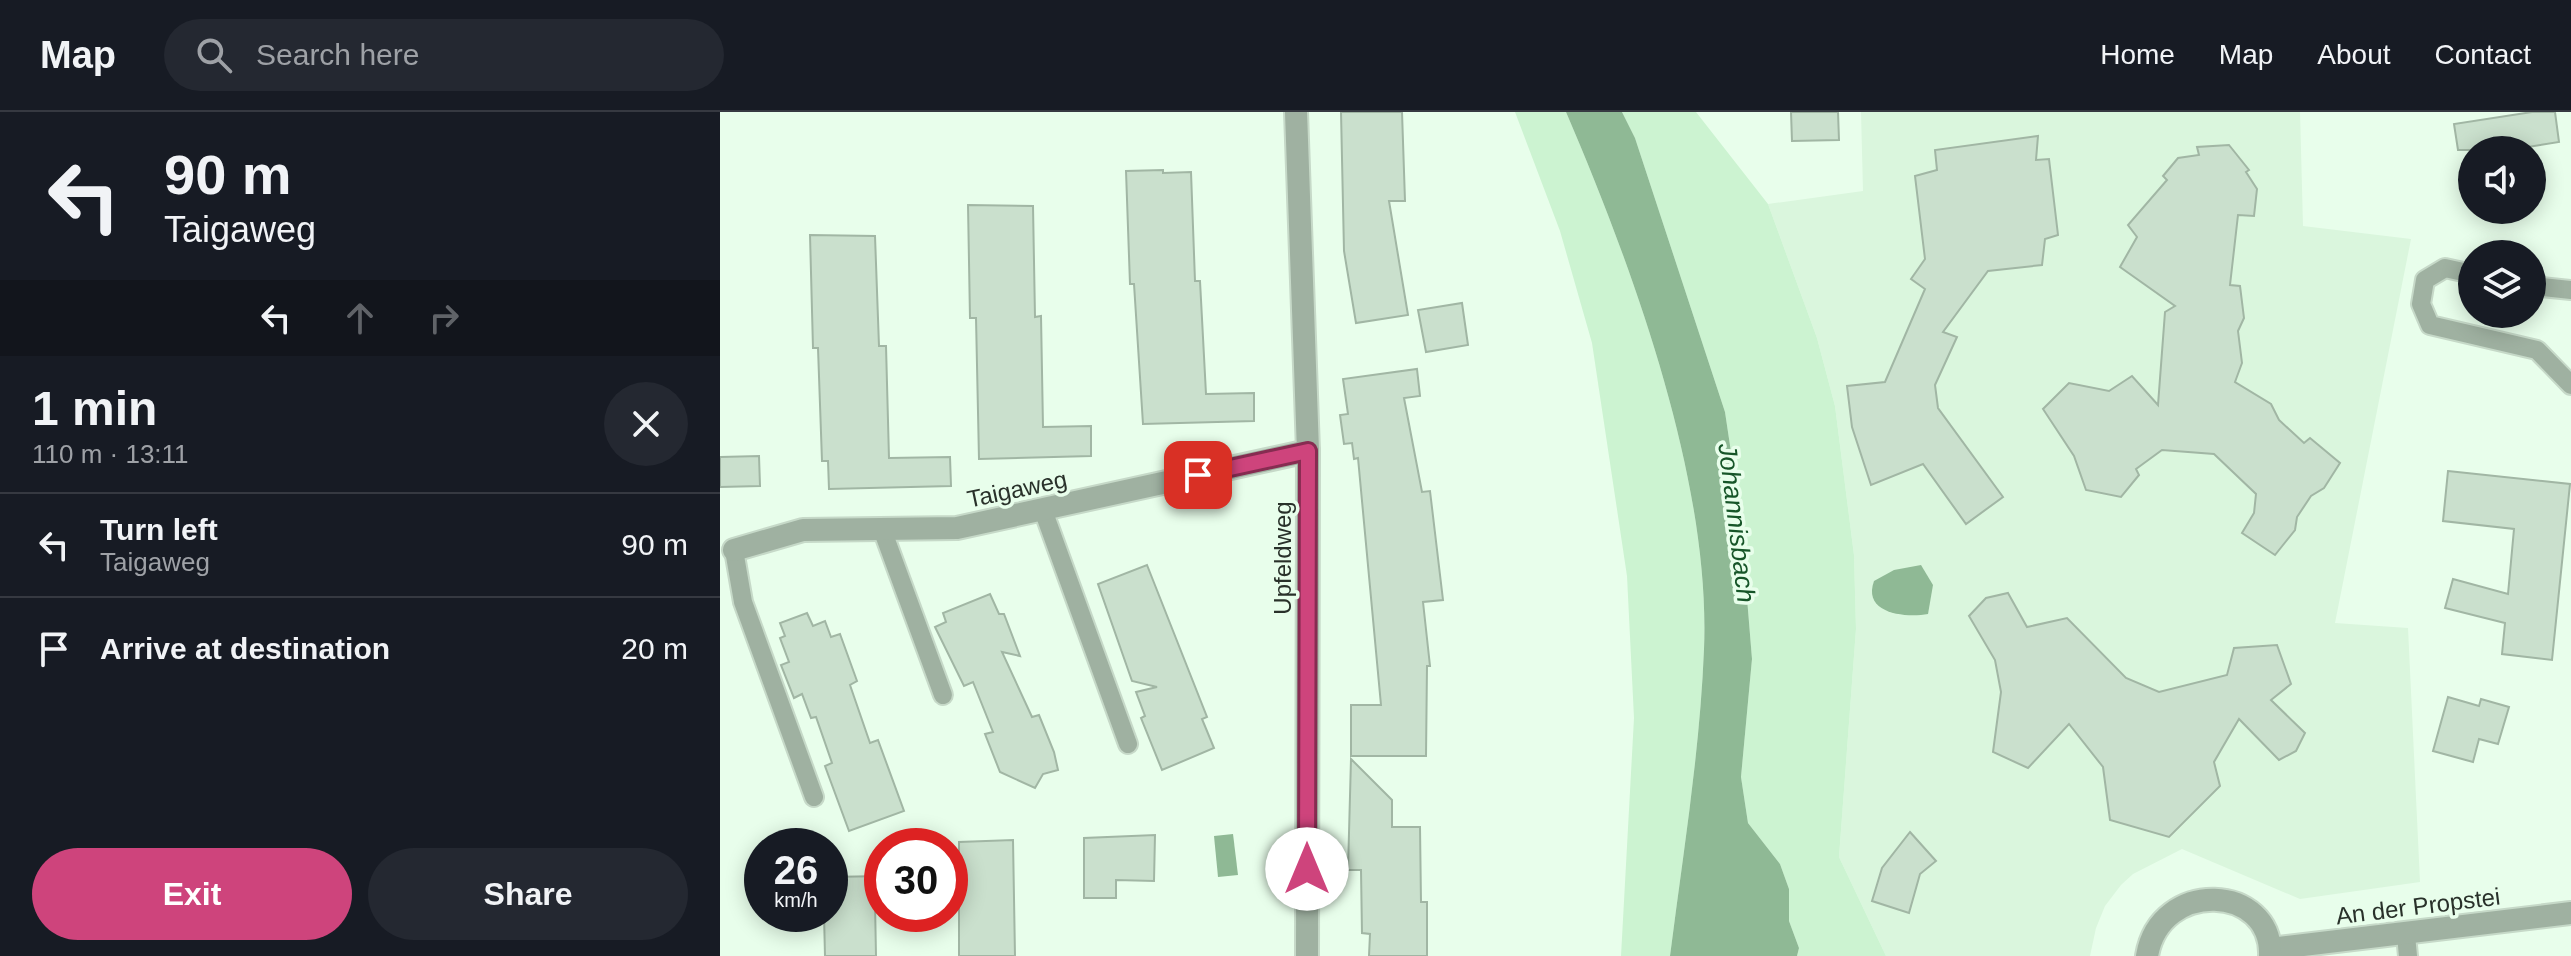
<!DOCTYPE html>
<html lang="en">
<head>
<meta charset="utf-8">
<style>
	:root { --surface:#171b24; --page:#242831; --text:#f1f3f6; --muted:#9ea1a6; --line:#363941; --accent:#ce447c }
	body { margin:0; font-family:Arial,sans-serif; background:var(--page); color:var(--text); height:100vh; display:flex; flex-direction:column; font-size:30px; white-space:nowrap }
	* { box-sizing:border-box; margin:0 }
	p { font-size:26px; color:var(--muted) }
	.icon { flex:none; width:44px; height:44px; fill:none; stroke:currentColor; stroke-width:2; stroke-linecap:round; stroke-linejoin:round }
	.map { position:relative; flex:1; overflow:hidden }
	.details { display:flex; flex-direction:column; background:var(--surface); width:720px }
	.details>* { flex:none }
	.top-card { background:#171b24; color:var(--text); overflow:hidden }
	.buttons { position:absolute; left:1738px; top:24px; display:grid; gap:16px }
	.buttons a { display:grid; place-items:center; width:88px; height:88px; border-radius:50%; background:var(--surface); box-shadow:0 4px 20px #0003; font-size:40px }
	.speed { position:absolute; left:24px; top:716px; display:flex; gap:16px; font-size:40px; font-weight:700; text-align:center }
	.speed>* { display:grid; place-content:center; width:104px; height:104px; border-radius:50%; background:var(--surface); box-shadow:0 4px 20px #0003; line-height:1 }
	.speed small { font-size:20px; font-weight:400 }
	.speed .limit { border:12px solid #d22; background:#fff; color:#111 }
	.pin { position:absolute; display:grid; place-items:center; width:68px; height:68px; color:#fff; margin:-34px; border-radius:16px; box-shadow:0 4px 12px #0006 }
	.me { position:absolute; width:88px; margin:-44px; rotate:0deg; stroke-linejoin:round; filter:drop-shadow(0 0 6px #0008) }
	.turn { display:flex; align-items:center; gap:28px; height:168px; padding:0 32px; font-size:36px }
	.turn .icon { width:104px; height:104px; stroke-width:2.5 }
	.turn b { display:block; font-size:56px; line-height:68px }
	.lanes { display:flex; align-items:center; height:76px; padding:0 32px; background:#0003; justify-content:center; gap:40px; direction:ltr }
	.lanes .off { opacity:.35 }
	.round { display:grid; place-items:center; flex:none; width:84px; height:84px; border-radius:42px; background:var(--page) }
	.overview { display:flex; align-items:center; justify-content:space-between; height:136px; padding:0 32px }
	h1 { font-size:48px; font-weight:700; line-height:60px }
	.cta { display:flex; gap:16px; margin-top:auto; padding:16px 32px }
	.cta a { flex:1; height:92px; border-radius:48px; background:var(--accent); color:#fff; font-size:32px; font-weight:700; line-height:92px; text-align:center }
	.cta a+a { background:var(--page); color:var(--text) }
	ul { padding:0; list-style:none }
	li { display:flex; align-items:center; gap:24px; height:104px; padding:0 32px; border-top:2px solid var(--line) }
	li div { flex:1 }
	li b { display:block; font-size:30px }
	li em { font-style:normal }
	header { display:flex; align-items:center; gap:48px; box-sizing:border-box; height:112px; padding:0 40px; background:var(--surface); border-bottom:2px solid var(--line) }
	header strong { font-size:38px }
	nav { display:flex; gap:44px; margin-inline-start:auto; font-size:28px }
	.search { width:560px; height:72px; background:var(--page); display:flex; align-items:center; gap:20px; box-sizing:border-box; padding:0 28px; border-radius:44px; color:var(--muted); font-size:30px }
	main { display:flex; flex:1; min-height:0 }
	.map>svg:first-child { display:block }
	.built { fill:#daf6dd }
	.park { fill:#ccf3d1 }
	.water { fill:#8fb995 }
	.building { fill:#cae0cd; stroke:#a1b6a4; stroke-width:2 }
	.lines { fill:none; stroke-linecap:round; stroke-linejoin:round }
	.service-casing { stroke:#c6d9c8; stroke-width:22 }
	.minor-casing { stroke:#c6d9c8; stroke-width:26 }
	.service { stroke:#9fb1a1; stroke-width:18 }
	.minor { stroke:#9fb1a1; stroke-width:22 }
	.route-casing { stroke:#862c51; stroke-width:20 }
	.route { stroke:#ce447c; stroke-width:14 }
	.labels { text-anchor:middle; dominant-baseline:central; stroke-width:7; stroke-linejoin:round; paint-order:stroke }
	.street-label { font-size:24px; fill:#29312a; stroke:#e8feeb }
	.water-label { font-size:26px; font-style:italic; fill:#165528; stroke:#e8feeb }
</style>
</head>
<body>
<header>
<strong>Map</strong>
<div class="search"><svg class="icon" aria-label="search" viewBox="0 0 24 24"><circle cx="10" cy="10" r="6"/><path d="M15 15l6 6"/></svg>Search here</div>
<nav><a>Home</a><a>Map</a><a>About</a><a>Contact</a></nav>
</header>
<main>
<section class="details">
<div class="top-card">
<div class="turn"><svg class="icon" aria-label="left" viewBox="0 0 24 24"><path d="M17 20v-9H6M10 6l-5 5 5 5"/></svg><div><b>90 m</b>Taigaweg</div></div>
<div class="lanes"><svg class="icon" aria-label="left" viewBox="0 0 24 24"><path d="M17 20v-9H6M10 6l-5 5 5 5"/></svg><svg class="icon off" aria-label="ahead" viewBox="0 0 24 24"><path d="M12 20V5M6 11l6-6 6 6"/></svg><svg class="icon off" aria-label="right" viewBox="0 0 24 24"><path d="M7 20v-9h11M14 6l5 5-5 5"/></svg></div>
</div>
<div class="overview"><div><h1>1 min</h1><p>110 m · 13:11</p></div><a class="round"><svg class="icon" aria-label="close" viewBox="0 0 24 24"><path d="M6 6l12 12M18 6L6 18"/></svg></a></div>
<ul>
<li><svg class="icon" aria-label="left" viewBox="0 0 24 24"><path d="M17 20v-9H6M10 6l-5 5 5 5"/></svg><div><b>Turn left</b><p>Taigaweg</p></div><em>90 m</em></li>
<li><svg class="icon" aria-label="arrive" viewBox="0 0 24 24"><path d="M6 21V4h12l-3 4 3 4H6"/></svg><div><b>Arrive at destination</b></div><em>20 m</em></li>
</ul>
<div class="cta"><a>Exit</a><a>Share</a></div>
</section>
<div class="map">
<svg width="1851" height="844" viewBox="0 0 1851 844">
	<rect width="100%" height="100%" fill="#e8feeb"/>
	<polygon class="built" points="1141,0 1580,0 1583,114 1691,127 1615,511 1688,516 1700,770 1580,787 1462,737 1413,762 1401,773 1385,794 1376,816 1370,844 1166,844 1119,745 1136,517 1134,443 1115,294 1097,226 1048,92 1143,79"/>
	<g class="park">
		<path d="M795 0H846C912 154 991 368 984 537 980 639 963 742 950 844H901L914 606 907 464 872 231 840 119Z"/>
		<polygon points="902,0 976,0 1048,92 1097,226 1115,294 1134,443 1136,517 1119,745 1166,844 1077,844 1079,836 1069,809 1069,777 1060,752 1028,711 1021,665 1032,547 1020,400 1005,300 915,26"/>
	</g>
	<g class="water">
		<path d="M846 0H902L915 26 1005 300 1020 400 1032 547 1021 665 1028 711 1060 752 1069 777V809L1079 836 1077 844H950C963 742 980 639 984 537 991 368 912 154 846 0Z"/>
		<path d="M1201 453 1213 473 1208 502C1186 506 1142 502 1154 469L1174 458Z"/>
		<polygon points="513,722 518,763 498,765 494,724"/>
	</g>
	<g class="building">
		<polygon points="621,0 682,0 685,89 669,89 688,203 636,211 624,139"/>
		<polygon points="1071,0 1118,0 1119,28 1072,29"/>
		<polygon points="1812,0 1835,0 1839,30 1789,38 1738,38 1734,12"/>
		<polygon points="1318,24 1316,48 1329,47 1338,123 1325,127 1322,153 1268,159 1223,220 1237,225 1215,273 1218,296 1283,385 1246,412 1203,352 1151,373 1132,315 1127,274 1165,270 1205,177 1191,167 1205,147 1195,64 1217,58 1215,38"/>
		<polygon points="1509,33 1529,58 1526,60 1537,77 1534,104 1518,103 1510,173 1520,174 1524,206 1518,219 1522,251 1515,270 1551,292 1559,308 1584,331 1590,326 1620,351 1604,376 1591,384 1577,405 1575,418 1555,443 1522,421 1534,401 1536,382 1494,342 1442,338 1416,357 1419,363 1401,385 1366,378 1354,344 1323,297 1349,271 1389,279 1412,264 1438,293 1445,200 1455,194 1400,155 1417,125 1408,113 1447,68 1443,64 1458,46 1479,43 1477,35"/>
		<polygon points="443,58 443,61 471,60 475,169 480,169 486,282 534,281 534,309 423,312 414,172 410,172 406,59"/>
		<polygon points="248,93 313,94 315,205 321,204 323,315 371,314 371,344 259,347 256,206 250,206"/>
		<polygon points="90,123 155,124 159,234 166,234 169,346 230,345 231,374 109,377 108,349 102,349 98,236 93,236"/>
		<polygon points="742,191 748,233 706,240 698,198"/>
		<polygon points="697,257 700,284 684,286 702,380 710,379 723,488 703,490 710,554 707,554 706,644 631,644 631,593 661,593 638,346 634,347 632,331 624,332 620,303 628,302 623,267"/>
		<polygon points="39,344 40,374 0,375 0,345"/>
		<polygon points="1728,359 1850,372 1832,548 1782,542 1785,511 1725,496 1733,467 1788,482 1794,417 1723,409"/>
		<polygon points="427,453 487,605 482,607 494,636 442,658 421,606 425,604 416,580 437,575 412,569 378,472"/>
		<polygon points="1288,481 1307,515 1347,506 1406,566 1439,580 1507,563 1514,536 1557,533 1571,572 1551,588 1585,621 1576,639 1559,648 1519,607 1494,650 1500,674 1449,725 1390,708 1383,655 1349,612 1308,656 1273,640 1281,580 1275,548 1249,504 1266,486"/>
		<polygon points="270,482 279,502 284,502 300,544 282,540 312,605 319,603 334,640 338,658 323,662 315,676 280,660 265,622 273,620 253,570 244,574 215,515 226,510 223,501"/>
		<polygon points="87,501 93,514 105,509 111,525 120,522 137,569 130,573 150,631 158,628 184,699 129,719 105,654 112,651 96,605 91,606 82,582 74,586 61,553 69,550 60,526 65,524 60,511"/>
		<polygon points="1728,585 1759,594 1761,587 1789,595 1778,632 1759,627 1753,650 1713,639"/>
		<polygon points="631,647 672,688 672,715 700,715 701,790 707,790 707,844 649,844 650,822 642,821 641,758 628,758"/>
		<polygon points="1190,720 1216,749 1200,762 1189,801 1152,789 1162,756"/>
		<polygon points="435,723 434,769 396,768 396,786 364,786 364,726"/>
		<polygon points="293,728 295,844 239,844 239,730"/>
		<polygon points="162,764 162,790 155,790 156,844 105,844 104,802 110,802 110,765"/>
	</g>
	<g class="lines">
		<g class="service-casing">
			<g id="service">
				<polyline points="1752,162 1725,156 1705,168 1701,192 1710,213 1817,238 1851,273"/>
				<polyline points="1812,174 1851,178"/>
				<polyline points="323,398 408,632"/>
				<polyline points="162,417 223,583"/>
				<polyline points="14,438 23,490 94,685"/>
				<polyline points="1686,823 1688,844"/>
			</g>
		</g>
		<g class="minor-casing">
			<g id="minor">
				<polyline points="576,0 588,339 587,844"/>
				<polyline points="14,438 83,418 237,416 588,339"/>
				<polyline points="1550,837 1851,801"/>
				<path d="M1427 844C1440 766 1553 772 1550 844"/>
			</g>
		</g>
		<use href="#service" class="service"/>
		<use href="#minor" class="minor"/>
	</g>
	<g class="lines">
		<g class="route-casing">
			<polyline id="route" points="478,363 588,339 587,757"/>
		</g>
		<use href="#route" class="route"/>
	</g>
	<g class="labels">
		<g class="street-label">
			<text transform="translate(297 377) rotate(-12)">Taigaweg</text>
			<text transform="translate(562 446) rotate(-90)">Upfeldweg</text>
			<text transform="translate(1698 794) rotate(-7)">An der Propstei</text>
		</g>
		<g class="water-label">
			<text transform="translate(1017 411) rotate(83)">Johannisbach</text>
		</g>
	</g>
</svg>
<div class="buttons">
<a><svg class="icon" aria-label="sound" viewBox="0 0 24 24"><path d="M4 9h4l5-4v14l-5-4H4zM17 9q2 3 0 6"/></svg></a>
<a><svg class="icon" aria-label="layers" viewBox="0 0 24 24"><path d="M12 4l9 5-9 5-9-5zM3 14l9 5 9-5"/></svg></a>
</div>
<div class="speed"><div>26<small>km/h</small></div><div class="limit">30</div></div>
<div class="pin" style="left:478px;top:363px;background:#d93025"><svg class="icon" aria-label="arrive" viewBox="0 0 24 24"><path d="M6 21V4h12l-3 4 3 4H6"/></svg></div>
<svg class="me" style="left:587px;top:757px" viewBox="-20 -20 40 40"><circle r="19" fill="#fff"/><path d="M0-13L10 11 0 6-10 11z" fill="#ce447c"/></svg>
</div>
</main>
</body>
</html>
